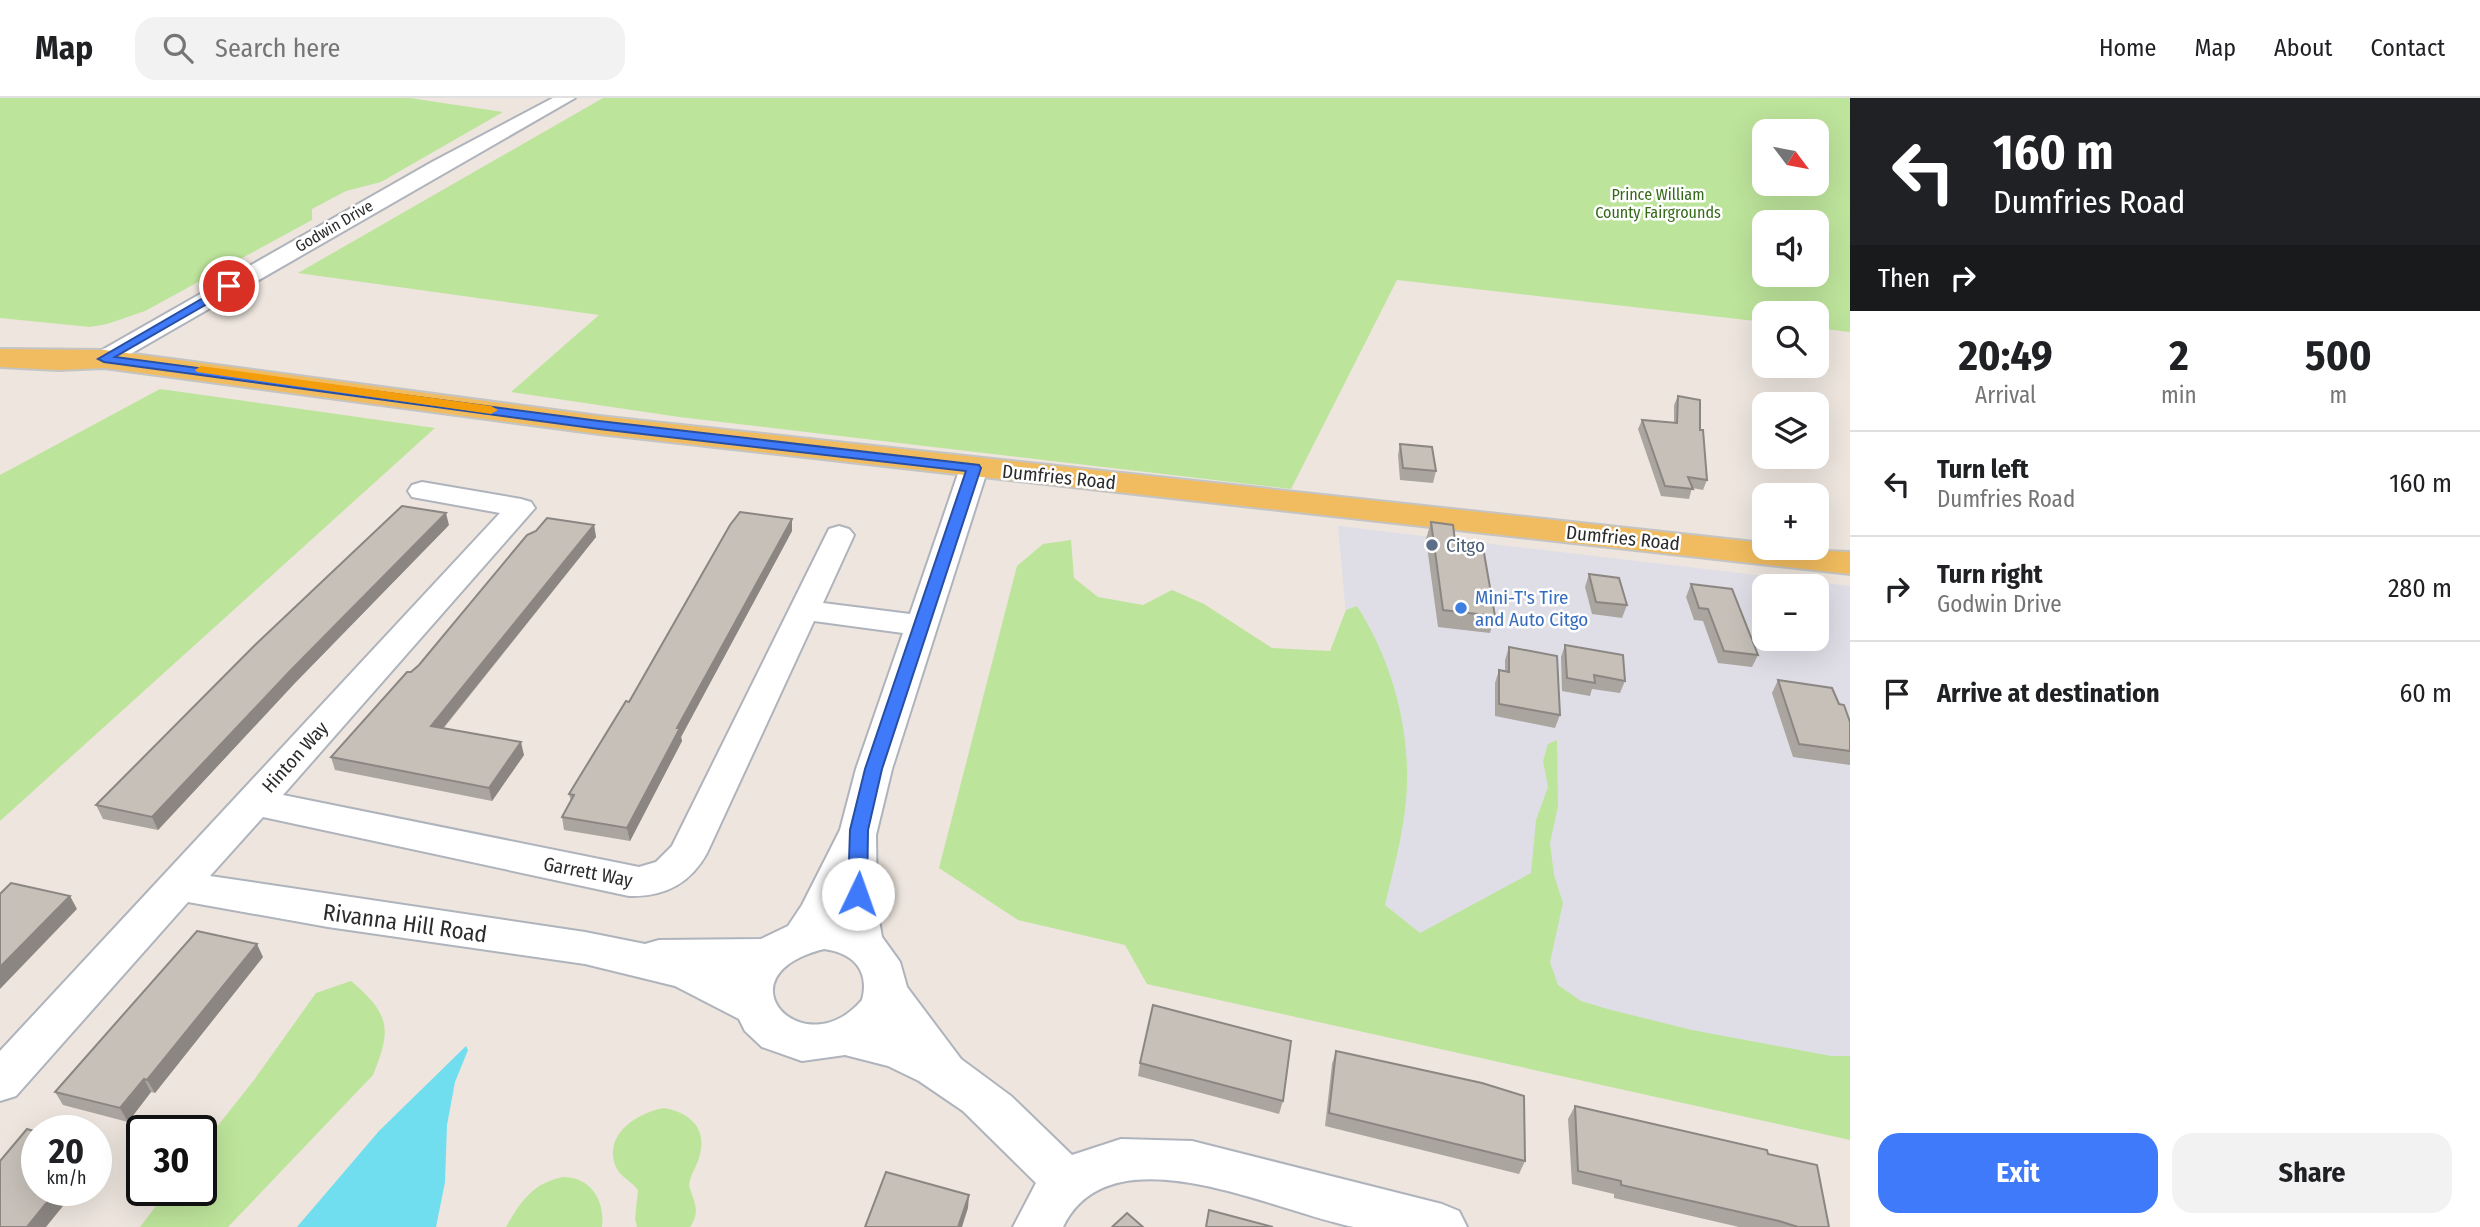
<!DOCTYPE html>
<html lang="en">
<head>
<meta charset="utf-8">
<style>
	:root { --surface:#fff; --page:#f2f2f2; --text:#202124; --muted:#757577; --line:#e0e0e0; --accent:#3e7afa }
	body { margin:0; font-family:"Fira Sans Condensed",sans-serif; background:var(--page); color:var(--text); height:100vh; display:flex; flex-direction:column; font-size:26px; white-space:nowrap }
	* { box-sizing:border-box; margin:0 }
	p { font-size:23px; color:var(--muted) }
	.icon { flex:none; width:38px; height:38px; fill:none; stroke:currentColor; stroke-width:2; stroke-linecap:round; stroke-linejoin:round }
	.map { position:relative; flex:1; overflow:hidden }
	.side { display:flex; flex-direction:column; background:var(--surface); width:630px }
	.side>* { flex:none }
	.guide { background:#202124; color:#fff; overflow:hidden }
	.needle { width:46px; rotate:122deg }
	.fabs { position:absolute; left:1752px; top:21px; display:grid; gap:14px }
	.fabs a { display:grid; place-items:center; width:77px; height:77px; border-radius:14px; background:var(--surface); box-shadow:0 7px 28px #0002; font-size:35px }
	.speed { position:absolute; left:21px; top:1017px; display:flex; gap:14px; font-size:35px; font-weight:700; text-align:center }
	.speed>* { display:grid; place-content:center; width:91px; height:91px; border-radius:50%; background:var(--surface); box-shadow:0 7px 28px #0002; line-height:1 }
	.speed small { font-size:18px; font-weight:400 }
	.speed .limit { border:4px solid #111; border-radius:10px; background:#fff; color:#111 }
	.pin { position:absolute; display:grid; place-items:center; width:60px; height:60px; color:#fff; margin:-30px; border:4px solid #fff; border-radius:50%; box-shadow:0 2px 7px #0007 }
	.me { position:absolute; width:77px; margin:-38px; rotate:3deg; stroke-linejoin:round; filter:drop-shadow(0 0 5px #0008) }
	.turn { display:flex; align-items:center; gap:24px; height:147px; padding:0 28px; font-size:32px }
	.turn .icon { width:91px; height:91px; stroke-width:2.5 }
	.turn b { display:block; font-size:49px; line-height:60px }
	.then { display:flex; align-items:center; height:66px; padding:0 28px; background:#0003; gap:14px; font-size:26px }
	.eta { display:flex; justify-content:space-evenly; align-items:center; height:119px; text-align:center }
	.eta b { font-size:42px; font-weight:700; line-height:49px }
	.primary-button { display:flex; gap:14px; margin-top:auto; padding:14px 28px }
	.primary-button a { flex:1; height:80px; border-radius:21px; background:var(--accent); color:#fff; font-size:28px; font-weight:700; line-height:80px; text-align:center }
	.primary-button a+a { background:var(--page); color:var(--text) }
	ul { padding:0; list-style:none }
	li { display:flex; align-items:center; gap:21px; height:105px; padding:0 28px; border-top:2px solid var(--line) }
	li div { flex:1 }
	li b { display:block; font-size:26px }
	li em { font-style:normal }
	header { display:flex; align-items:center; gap:42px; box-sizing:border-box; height:98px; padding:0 35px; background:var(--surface); border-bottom:2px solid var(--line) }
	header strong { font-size:33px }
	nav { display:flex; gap:38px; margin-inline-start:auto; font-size:24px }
	.search { width:490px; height:63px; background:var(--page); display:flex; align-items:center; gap:18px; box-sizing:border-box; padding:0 24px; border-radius:21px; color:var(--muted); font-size:26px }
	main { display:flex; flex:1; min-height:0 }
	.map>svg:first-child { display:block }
	.industrial { fill:#dfdee6; fill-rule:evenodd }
	.green { fill:#bde49b; fill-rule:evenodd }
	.water { fill:#71deef }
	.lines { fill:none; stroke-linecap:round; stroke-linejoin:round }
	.minor-casing { stroke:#aeb3bc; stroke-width:4 }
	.major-casing { stroke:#c4c4c4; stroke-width:4 }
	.minor { fill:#fff; fill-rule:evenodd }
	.major { fill:#f1bc5f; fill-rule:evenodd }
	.wall { fill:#aaa59f }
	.shaded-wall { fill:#8b8682 }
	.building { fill:#c6c0b9; stroke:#8b8682; stroke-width:2 }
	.route { fill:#3e7afa; stroke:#284fa2; stroke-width:2 }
	.slow { fill:#f59e0b }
	.service-dot { fill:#5c6f8a; stroke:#fff; stroke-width:2.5 }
	.shop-dot { fill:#3f7fe0; stroke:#fff; stroke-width:2.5 }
	.labels { text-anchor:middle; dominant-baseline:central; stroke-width:5; stroke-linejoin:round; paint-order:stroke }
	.far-park-label { font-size:16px; fill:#356a1a; stroke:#fff }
	.far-street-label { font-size:16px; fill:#2c2c2c; stroke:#fff }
	.street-label { font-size:19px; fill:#2c2c2c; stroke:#fff }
	.service-label { font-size:19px; fill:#4e5e75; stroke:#fff; text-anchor:start }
	.shop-label { font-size:19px; fill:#366cbe; stroke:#fff; text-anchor:start }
	.near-street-label { font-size:23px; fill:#2c2c2c; stroke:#fff }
</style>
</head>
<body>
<header>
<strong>Map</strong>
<div class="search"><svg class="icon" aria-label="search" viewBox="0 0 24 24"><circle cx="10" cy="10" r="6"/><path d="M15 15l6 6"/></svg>Search here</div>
<nav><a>Home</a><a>Map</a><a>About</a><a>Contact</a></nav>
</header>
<main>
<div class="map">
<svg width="1850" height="1129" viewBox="0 0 1850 1129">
	<rect width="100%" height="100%" fill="#ede5de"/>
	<path class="industrial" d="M1338 428 1850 488V990L1380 895ZM1764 488H1816V541H1764Z"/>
	<g class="green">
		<polygon points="0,0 410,0 503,14 381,84 346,93 312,111 312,122 145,213 107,226 90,229 0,220"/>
		<path d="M603 0H1850V234L1817 230 1816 215H1764V224L1397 182 1291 391 679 319 511 294 599 217 298 175ZM1816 33V86H1764V33ZM1816 124V177H1764V124Z"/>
		<polygon points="160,291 435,330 0,723 0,377"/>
		<path d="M1071 442 1074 480 1098 499 1143 507 1172 492 1204 506 1272 550 1330 553 1346 512 1357 508C1393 564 1412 636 1406 702 1403 737 1393 773 1385 807L1420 835 1531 775 1536 722 1548 689 1543 663 1548 646 1557 642 1558 708 1550 745 1554 777 1563 805 1550 864 1558 887 1581 903 1611 912 1692 932 1831 958H1850V1042L1147 886 1125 847 1018 822 939 770 1017 468 1043 446Z"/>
		<path d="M351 883C390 916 392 931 373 977L228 1129H140L168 1092H201V1049L254 982 316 895Z"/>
		<path d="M664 1010C688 1014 707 1029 700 1056 698 1067 690 1076 689 1088 694 1103 701 1114 690 1129H637L635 1121 638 1092C632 1083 621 1080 616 1069 603 1036 637 1015 664 1010Z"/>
		<path d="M563 1079C591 1079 605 1103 602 1129H506C520 1104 533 1085 563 1079Z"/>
	</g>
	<polygon class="water" points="466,948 468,952 455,984 447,1027 445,1084 436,1129 297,1129 379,1033"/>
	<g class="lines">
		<g class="minor-casing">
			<g id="minor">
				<polygon points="553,0 575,0 113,266 95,266 92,261 95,256 432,64"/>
				<path d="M974 362 984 364 988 370 892 671 876 737 877 811 882 839 900 864 907 889 961 961 1011 998 1072 1057 1121 1041 1192 1043 1442 1106 1459 1113 1467 1129C1432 1129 1388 1129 1354 1129 1277 1115 1111 1029 1063 1129H1013L1036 1085 963 1013 919 983 888 968 845 957 802 963 762 949 745 933 739 921 675 888 585 866 328 829 188 804 16 998 0 1003V953L500 415 412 399 408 393 412 387 422 384 521 401 531 404 535 410 283 697 639 769 656 764 672 748 829 431 839 428 849 431 854 437 823 505 910 516 960 370 964 364ZM814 523 903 535 856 671 840 732 802 807 788 828 761 841 659 842 645 846 585 834 210 778 263 719 629 798C664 799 690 786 707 755ZM824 851C853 855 870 872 862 902 804 970 716 878 824 851Z"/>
			</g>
		</g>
		<g class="major-casing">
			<polygon id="major" points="0,251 104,252 599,318 1764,445 1764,450 1850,454 1850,476 599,336 104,270 59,272 0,269"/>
		</g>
		<use href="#minor" class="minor"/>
		<use href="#major" class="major"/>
	</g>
	<g class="wall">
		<polygon points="1678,298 1700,332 1707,382 1703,392 1692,390 1689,401 1661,398 1638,331 1642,322 1674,325 1674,307"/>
		<polygon points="1400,346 1436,373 1433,385 1400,382 1398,357"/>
		<polygon points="792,421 792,433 681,639 682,643 630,743 564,732 562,719 571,703 569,696 629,604"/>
		<polygon points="1431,424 1456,451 1495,518 1490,535 1438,529 1426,441"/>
		<polygon points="449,427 294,586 158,732 103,721 96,707"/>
		<polygon points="594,427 596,439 443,631 524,657 492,703 335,672 331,659 411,574"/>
		<polygon points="1589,476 1627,507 1622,520 1592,516 1585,489"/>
		<polygon points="1691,486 1758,557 1752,569 1718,565 1703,523 1694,522 1686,499"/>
		<polygon points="1565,547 1625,583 1620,595 1592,591 1590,598 1562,593 1561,559"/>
		<polygon points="1509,549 1560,617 1555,630 1495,618 1495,585 1499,572 1505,573 1505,562"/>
		<polygon points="1778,582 1839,606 1850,624 1850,667 1793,659 1772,595"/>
		<polygon points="263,859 155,995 151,994 128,1024 63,1007 55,994"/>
		<polygon points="1336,953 1525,1063 1519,1076 1325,1028 1332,966"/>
		<polygon points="1140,965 1283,1003 1279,1016 1138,978"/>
		<polygon points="1575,1008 1768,1056 1829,1129 1739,1129 1614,1100 1614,1096 1572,1086 1568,1021"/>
	</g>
	<g class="shaded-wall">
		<polygon points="446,415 449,427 294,586 158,732 152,719 290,573"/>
		<polygon points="792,421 792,433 681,639 682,643 630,743 627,730 677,630"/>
		<polygon points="594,427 596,439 434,641 431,628"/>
		<polygon points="521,644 524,657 492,703 489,690"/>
		<polygon points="70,798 77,811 0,891 0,869"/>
		<polygon points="257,846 263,859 155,995 147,982"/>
		<polygon points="144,981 151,994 128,1024 120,1010"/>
		<polygon points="96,1055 100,1061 96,1067"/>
		<polygon points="57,1092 76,1092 46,1129 27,1129"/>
		<polygon points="969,1097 968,1110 962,1129 958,1129"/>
	</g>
	<g class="building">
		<polygon points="1678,298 1700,302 1700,332 1703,332 1707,382 1688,379 1693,391 1665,388 1642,322 1677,325"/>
		<polygon points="1400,346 1432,349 1436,373 1403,370"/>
		<polygon points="402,408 446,415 290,573 152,719 96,707 255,547"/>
		<polygon points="740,414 792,421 677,630 680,630 627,730 562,719 574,697 569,696 626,603 629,604 730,427"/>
		<polygon points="547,420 594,427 431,628 521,644 489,690 331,659 407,574 411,574 419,567 527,437 536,433"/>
		<polygon points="1431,424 1453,427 1456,451 1484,455 1495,518 1443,512"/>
		<polygon points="1589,476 1619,480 1627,507 1596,504"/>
		<polygon points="1691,486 1732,491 1758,557 1724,553 1708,511 1699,510"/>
		<polygon points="1565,547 1623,557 1625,583 1594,577 1595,585 1567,580"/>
		<polygon points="1509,549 1557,558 1560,617 1499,606 1499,572 1509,574"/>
		<polygon points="1778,582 1832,590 1839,606 1844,607 1850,624 1850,653 1799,646"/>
		<polygon points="11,785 70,798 0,869 0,796"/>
		<polygon points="197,833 257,846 147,982 144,981 120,1010 55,994"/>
		<polygon points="1153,907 1291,943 1283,1003 1140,965"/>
		<polygon points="1336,953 1482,985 1524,998 1525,1063 1329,1015"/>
		<polygon points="1575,1008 1767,1052 1768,1056 1817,1067 1829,1129 1798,1129 1779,1123 1621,1087 1621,1083 1578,1073"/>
		<polygon points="27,1031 37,1034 37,1092 57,1092 27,1129 0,1129 0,1063"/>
		<polygon points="886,1074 969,1097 958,1129 865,1129"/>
		<polygon points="1209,1112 1273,1129 1206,1129"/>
		<polygon points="1127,1115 1143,1129 1112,1129"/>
	</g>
	<polygon class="route" points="229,185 233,186 233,191 115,259 599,323 979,367 981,370 882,671 868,732 867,796 865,802 851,802 848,796 850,732 865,671 966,373 599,331 104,264 98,261"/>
	<polygon class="slow" points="201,268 491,308 498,312 491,316 197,274 195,272"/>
	<circle class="service-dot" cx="1432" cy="447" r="7"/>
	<circle class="shop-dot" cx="1461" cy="510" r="7"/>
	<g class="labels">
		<g class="far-park-label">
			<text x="1658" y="96">Prince William<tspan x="1658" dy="18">County Fairgrounds</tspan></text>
		</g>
		<g class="far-street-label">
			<text transform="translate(334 128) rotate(-30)">Godwin Drive</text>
		</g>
		<g class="street-label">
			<text transform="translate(1059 379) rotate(6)">Dumfries Road</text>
			<text transform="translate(1623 440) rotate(6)">Dumfries Road</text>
			<text transform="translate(295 659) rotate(-48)">Hinton Way</text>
			<text transform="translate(588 774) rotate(11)">Garrett Way</text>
		</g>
		<g class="service-label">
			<text x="1446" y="447">Citgo</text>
		</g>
		<g class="shop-label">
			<text x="1475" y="499">Mini-T's Tire<tspan x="1475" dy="22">and Auto Citgo</tspan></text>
		</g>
		<g class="near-street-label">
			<text transform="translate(405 825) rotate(8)">Rivanna Hill Road</text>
		</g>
	</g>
</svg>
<div class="fabs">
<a><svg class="needle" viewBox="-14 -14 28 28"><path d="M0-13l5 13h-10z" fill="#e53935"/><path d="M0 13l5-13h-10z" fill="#757577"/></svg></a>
<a><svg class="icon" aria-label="sound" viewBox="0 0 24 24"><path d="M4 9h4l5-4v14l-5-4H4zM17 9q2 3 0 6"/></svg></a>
<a><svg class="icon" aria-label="search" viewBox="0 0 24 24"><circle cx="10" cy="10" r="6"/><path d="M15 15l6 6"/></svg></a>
<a><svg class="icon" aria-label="layers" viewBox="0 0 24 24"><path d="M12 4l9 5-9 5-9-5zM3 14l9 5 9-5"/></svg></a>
<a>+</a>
<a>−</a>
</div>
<div class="speed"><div>20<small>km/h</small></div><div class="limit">30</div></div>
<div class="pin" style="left:229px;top:188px;background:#d93025"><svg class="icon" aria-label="arrive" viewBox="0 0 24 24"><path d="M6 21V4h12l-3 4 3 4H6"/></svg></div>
<svg class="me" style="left:858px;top:796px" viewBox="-20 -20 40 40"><circle r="19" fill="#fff"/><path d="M0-13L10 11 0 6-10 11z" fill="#3e7afa"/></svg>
</div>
<section class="side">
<div class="guide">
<div class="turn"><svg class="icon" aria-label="left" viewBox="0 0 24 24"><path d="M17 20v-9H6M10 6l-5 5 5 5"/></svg><div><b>160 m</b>Dumfries Road</div></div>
<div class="then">Then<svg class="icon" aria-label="right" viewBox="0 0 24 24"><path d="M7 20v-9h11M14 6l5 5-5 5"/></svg></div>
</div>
<div class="eta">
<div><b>20:49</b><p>Arrival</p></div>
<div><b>2</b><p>min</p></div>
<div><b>500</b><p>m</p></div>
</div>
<ul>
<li><svg class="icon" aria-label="left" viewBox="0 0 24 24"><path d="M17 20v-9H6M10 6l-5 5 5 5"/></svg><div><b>Turn left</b><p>Dumfries Road</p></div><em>160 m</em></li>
<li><svg class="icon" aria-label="right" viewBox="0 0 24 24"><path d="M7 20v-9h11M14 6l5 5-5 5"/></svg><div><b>Turn right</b><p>Godwin Drive</p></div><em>280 m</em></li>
<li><svg class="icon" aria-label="arrive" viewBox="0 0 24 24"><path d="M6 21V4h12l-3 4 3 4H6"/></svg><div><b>Arrive at destination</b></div><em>60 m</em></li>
</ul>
<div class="primary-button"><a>Exit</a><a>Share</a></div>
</section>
</main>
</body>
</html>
